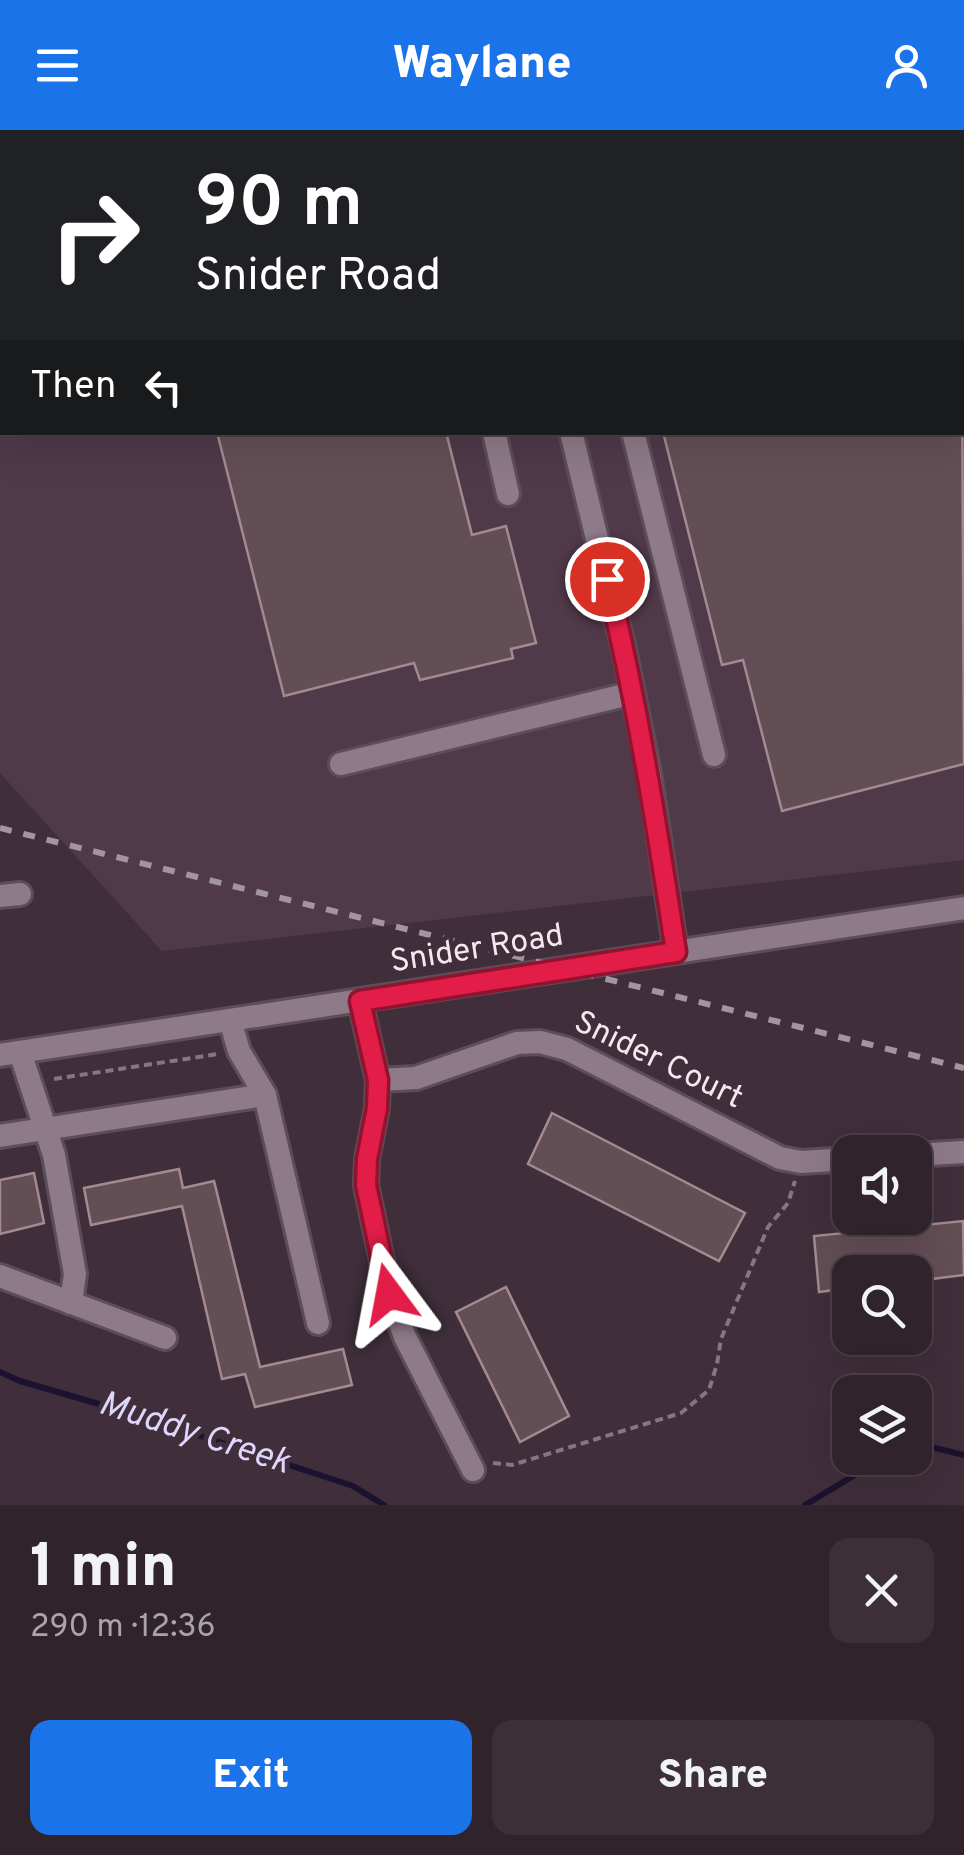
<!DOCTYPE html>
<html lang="en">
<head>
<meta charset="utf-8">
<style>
	:root { --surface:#30232c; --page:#3c2f38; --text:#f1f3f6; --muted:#a8a4a9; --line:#4b4048; --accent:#1a73e8 }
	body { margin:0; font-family:Overpass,sans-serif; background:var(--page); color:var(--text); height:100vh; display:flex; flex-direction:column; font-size:38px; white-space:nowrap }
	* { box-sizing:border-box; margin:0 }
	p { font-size:32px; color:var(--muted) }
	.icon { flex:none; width:55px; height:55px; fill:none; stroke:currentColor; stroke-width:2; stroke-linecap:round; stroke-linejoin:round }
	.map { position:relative; height:1375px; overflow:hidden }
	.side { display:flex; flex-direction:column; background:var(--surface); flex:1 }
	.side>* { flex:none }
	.hud { position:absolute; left:0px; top:0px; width:965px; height:305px; box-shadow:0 10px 40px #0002,0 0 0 2px var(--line); background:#202124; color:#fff; overflow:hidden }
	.controls { position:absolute; left:832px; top:1005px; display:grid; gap:20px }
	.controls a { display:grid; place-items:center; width:100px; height:100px; border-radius:20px; background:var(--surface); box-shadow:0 10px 40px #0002,0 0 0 2px var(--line); font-size:50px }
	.pin { position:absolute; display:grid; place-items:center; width:85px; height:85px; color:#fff; margin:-42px; border:5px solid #fff; border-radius:50%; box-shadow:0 2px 10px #0007 }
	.me { position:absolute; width:110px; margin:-55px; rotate:347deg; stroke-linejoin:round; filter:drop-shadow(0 0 8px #0008) }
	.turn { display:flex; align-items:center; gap:35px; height:210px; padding:0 30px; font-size:45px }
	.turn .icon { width:130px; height:130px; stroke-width:2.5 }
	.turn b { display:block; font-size:70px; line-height:85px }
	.then { display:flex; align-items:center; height:95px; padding:0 30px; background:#0003; gap:20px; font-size:38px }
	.round { display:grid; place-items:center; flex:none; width:105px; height:105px; border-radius:20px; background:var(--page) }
	.overview { display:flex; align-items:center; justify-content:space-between; height:170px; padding:0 30px }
	h1 { font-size:60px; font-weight:800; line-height:75px }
	.action { display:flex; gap:20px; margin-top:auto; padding:20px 30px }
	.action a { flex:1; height:115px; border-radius:20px; background:var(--accent); color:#fff; font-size:40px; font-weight:800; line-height:115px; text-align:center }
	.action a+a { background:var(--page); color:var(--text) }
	header { display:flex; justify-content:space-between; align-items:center; height:130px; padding:0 30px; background:var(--accent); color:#fff; font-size:45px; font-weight:800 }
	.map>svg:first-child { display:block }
	.built { fill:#503949; fill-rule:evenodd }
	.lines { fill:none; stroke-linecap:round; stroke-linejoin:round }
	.stream { stroke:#1b122f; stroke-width:6 }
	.building { fill:#644e55; stroke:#a38a91; stroke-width:2.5 }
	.minor-casing { stroke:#5c4e58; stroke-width:28 }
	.path { stroke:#857681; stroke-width:4; stroke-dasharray:8 5; stroke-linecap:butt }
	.minor { stroke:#8e7a88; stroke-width:22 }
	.rail { stroke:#a3959f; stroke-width:6; stroke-dasharray:12 12; stroke-linecap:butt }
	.route-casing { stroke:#92132f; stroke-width:25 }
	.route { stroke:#e11d48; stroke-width:18 }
	.labels { text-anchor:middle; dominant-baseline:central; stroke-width:10; stroke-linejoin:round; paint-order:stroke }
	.street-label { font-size:32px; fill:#f5e9f1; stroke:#402f3b }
	.water-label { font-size:35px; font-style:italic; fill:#ded6fb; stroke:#402f3b }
</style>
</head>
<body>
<header><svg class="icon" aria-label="menu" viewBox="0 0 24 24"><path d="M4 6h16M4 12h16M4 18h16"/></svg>Waylane<svg class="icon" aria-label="person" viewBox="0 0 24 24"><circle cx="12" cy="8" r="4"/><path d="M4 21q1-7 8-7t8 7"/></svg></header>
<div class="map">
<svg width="964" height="1375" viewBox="0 0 964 1375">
	<rect width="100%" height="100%" fill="#402f3b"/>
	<path class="built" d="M0 0H964V730L162 821 0 643ZM2 2H962V302H2Z"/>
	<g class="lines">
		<g class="stream">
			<polyline points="0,1242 20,1251 140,1286 353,1356 384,1375"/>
			<polyline points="915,1313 964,1325"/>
			<polyline points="805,1375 883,1328"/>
		</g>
	</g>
	<g class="building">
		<polygon points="69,0 288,0 289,2 69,2"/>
		<polygon points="962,226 964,634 782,681 743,530 722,535 663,302 962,302"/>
		<polygon points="217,302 446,302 472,405 506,396 536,513 511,519 513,528 420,550 414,533 284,566"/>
		<polygon points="552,983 745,1083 719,1131 528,1034"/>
		<polygon points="179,1039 183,1058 214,1051 260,1237 343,1219 352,1255 255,1277 245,1244 222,1249 182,1076 91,1095 84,1058"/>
		<polygon points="34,1043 44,1093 0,1104 0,1050"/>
		<polygon points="963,1091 964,1145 915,1151 915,1142 850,1142 850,1158 819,1162 814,1106"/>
		<polygon points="506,1157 569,1286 520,1312 456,1182"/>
	</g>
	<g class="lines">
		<g class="minor-casing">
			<g id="minor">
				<polyline points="493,0 494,2"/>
				<polyline points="427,2 433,0"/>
				<polyline points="962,71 964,71"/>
				<polyline points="0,185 2,185"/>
				<polyline points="0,247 2,247"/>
				<polyline points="494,302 508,364"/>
				<polyline points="571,302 625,524 649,642 676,822"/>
				<polyline points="633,302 714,625"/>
				<polyline points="341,634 633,563"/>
				<polyline points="0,766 20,764"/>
				<polyline points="360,871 378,950 377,978 367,1029 366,1055 389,1164 405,1207 473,1340"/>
				<polyline points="230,890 239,921 265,965 318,1193"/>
				<polyline points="20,922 54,1025 75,1144 71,1173"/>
				<polyline points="0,925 964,778"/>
				<polyline points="378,950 416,948 517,913 540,912 567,919 780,1028 801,1032 850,1029"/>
				<polyline points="0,1006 265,965"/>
				<polyline points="915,1025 964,1022"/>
				<polyline points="0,1146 165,1208"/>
			</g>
		</g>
		<g class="path">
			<polyline points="54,949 218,924"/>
			<polyline points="493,1333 512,1335 681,1283 709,1260 717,1234 721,1209 768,1097 788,1073 795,1051"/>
		</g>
		<use href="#minor" class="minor"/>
		<polyline class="rail" points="0,698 964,938"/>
	</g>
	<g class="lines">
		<g class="route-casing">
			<path id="route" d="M389 1164 366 1055 367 1029 377 978 378 950 360 871 676 822C657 697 637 572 607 449"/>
		</g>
		<use href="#route" class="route"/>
	</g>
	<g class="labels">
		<g class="street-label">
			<text transform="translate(477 820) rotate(-9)">Snider Road</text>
			<text transform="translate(658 931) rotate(26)">Snider Court</text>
		</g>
		<g class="water-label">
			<text transform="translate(194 1304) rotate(18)">Muddy Creek</text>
		</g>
	</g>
</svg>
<div class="controls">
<a><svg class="icon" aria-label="sound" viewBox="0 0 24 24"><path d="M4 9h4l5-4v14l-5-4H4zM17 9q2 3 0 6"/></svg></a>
<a><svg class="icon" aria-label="search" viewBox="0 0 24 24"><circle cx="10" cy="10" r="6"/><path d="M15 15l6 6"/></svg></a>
<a><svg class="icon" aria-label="layers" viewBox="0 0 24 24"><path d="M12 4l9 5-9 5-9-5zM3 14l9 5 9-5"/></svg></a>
</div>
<div class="pin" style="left:607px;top:449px;background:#d93025"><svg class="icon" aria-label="arrive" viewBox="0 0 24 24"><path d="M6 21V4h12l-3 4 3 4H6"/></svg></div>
<svg class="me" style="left:389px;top:1164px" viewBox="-20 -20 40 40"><path d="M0-17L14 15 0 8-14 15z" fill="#e11d48" stroke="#fff" stroke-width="4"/></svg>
<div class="hud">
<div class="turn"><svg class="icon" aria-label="right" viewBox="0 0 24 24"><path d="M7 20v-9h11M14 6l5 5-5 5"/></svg><div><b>90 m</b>Snider Road</div></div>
<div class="then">Then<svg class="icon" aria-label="left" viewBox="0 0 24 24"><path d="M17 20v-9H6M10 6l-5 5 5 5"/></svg></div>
</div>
</div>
<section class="side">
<div class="overview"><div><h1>1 min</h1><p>290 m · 12:36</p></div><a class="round"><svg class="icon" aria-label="close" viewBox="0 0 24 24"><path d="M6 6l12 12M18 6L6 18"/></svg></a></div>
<div class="action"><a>Exit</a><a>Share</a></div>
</section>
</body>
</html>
